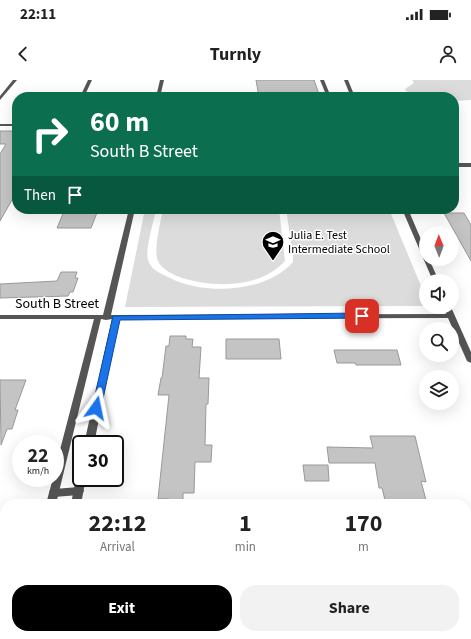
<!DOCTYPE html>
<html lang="en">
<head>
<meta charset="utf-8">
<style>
	:root { --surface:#fff; --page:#f2f2f2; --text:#222; --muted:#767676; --accent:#000 }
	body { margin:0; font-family:"Source Sans 3",sans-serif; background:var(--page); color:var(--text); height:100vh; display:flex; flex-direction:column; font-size:15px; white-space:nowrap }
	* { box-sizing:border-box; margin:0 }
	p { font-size:13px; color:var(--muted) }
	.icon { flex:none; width:22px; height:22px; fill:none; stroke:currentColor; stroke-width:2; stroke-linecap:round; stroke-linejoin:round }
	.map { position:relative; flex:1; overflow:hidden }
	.drawer { position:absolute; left:0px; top:419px; width:471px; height:140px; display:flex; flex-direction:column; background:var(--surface); border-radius:16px 16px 0 0; box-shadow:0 4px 16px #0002 }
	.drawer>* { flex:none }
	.top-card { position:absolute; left:12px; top:12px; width:447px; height:122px; border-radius:16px; box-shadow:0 4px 16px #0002; background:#0b6e4f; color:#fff; overflow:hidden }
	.needle { width:26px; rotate:359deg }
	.controls { position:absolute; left:419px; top:146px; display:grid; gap:8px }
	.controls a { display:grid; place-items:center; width:40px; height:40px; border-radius:50%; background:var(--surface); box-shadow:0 4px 16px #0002; font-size:20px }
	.speed { position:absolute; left:12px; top:355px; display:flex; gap:8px; font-size:20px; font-weight:700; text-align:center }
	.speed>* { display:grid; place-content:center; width:52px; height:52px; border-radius:50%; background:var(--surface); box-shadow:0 4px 16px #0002; line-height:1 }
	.speed small { font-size:10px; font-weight:400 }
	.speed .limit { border:2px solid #111; border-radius:6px; background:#fff; color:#111 }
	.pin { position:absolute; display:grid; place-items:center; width:34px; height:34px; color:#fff; margin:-17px; border-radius:8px; box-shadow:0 2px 6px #0006 }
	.me { position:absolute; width:44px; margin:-22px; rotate:12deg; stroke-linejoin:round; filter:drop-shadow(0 0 3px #0008) }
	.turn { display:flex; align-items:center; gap:14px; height:84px; padding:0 12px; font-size:18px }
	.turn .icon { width:52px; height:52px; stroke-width:2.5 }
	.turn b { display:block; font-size:28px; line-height:34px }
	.then { display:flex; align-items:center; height:38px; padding:0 12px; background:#0003; gap:8px; font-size:15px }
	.eta { display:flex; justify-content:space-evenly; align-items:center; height:68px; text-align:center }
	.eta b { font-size:24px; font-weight:700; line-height:28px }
	.cta { display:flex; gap:8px; margin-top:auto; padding:8px 12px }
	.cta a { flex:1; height:46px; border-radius:16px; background:var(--accent); color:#fff; font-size:16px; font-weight:700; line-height:46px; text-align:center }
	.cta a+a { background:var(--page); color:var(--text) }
	.status { display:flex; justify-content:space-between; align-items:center; height:28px; padding:0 20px; background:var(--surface); direction:ltr }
	.status svg { height:11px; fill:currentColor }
	header { display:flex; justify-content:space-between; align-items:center; height:52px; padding:0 12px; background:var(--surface); font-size:18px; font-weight:700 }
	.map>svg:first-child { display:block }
	.green { fill:#dcdcdc }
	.building { fill:#c4c4c4; stroke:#999 }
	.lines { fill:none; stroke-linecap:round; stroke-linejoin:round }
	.lane { fill:#555; fill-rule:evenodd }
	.street { fill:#555; fill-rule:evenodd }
	.route { fill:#1a73e8; stroke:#114b97 }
	.labels { text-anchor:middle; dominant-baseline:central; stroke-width:3; stroke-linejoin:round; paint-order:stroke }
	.far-poi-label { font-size:12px; fill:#000; stroke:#fff; text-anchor:start }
	.street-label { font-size:14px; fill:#000; stroke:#fff }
</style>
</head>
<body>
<div class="status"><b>22:11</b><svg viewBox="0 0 49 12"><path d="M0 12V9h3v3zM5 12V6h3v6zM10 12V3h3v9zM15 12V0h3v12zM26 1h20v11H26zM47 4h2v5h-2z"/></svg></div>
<header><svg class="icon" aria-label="back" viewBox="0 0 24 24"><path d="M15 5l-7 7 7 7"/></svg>Turnly<svg class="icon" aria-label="person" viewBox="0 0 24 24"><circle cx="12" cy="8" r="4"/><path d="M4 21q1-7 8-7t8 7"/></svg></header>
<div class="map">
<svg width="471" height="559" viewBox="0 0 471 559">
	<rect width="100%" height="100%" fill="#fff"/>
	<g class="green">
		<path d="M412 0H471V20L454 21V17C441 17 416 19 406 11L405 9 414 3Z"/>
		<path d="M145 129H156C154 141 145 169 148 180 151 190 160 193 168 197 204 216 266 213 293 182V176L286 129H389L426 218V226L125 227Z"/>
		<path d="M163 129H279L285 181C261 208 215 208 182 198 174 195 161 189 158 181 153 169 161 141 163 129Z"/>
	</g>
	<g class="building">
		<polygon points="256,0 314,0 320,17 259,17"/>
		<polygon points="17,48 17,111 0,141 0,74 6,64 0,64 0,51 15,51"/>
		<polygon points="65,129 98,130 91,148 57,148"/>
		<polygon points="444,133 464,133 471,145 471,181"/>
		<polygon points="61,192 77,192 75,198 78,198 73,212 70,212 68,216 0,218 0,204 57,201"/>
		<polygon points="170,256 186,256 186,259 193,259 192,267 201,267 199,298 209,298 208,324 206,324 205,365 212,365 211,382 195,382 194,413 183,413 183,424 168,424 169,419 158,419 169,315 158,315 161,298 162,298 166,266 169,266"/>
		<polygon points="226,259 279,259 281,279 226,279"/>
		<polygon points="334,270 397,270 401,285 356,285 355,283 337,283"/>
		<polygon points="0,300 26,300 15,330 18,330 12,349 7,349 1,365"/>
		<polygon points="370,356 415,356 426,402 421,401 427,424 386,424 382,408 379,408 375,383 329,383 327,367 373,368"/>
		<polygon points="303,385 328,385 329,401 305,401"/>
	</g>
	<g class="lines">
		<g class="lane">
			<polygon points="88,0 92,0 84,17 80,17"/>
			<polygon points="320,0 324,0 331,17 327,17"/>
			<polygon points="79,407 82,408 84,411 82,414 79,415 54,417 50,416 49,413 50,410 54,409"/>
		</g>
		<g class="street">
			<polygon points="13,0 17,0 0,20 0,16"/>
			<polygon points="160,0 164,0 160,17 156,17"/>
			<polygon points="344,0 348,0 355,17 351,17"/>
			<rect x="0" y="44" width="17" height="2"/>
			<rect x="454" y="83" width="17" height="4"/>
			<polygon points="129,129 135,129 111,235 446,234 443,227 451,227 471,272 471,283 467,281 448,238 119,239 94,364 84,364 112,239 106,240 101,239 56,424 46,424 53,398 55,398 55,389 94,239 0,239 0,235 103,235"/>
			<polygon points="402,129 408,129 426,171 426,179 429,179 439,201 433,201"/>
			<polygon points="81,395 81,398 86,398 81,424 71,424 76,398 78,396"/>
			<polygon points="12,554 24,554 23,559 11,559"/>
			<polygon points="42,554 54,554 53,559 41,559"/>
		</g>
	</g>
	<polygon class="route" points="362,233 365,234 366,236 365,238 120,240 101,328 96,331 92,328 113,236"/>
	<defs>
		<g id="school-pin" transform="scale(1.15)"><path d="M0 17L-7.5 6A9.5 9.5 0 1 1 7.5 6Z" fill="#000" stroke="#fff"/><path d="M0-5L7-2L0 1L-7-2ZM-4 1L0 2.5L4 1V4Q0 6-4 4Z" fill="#fff"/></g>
	</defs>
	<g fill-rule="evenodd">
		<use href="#school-pin" x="273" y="162"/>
	</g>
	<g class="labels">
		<g class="far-poi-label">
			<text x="288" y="155">Julia E. Test<tspan x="288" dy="14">Intermediate School</tspan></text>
		</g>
		<g class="street-label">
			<text x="57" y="224">South B Street</text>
		</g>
	</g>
</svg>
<div class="controls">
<a><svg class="needle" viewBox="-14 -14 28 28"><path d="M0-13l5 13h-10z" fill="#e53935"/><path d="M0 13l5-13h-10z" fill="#767676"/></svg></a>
<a><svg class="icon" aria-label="sound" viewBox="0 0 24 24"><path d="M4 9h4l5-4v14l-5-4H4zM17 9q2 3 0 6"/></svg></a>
<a><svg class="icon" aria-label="search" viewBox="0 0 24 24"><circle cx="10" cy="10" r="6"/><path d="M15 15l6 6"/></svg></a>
<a><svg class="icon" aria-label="layers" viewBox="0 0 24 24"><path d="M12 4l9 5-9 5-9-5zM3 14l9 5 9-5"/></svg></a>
</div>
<div class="speed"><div>22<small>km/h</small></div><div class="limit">30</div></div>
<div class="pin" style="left:362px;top:236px;background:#d93025"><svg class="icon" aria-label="arrive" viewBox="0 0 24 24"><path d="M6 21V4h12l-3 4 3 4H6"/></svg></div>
<svg class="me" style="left:96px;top:328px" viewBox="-20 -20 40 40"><path d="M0-17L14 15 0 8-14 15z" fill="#1a73e8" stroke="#fff" stroke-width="4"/></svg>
<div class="top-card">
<div class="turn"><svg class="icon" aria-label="right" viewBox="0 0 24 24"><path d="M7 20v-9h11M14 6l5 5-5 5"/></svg><div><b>60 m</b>South B Street</div></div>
<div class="then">Then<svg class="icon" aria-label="arrive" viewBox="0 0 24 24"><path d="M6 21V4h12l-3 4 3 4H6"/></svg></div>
</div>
<section class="drawer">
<div class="eta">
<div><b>22:12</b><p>Arrival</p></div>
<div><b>1</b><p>min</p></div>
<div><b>170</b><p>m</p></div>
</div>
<div class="cta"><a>Exit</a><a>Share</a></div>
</section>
</div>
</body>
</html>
